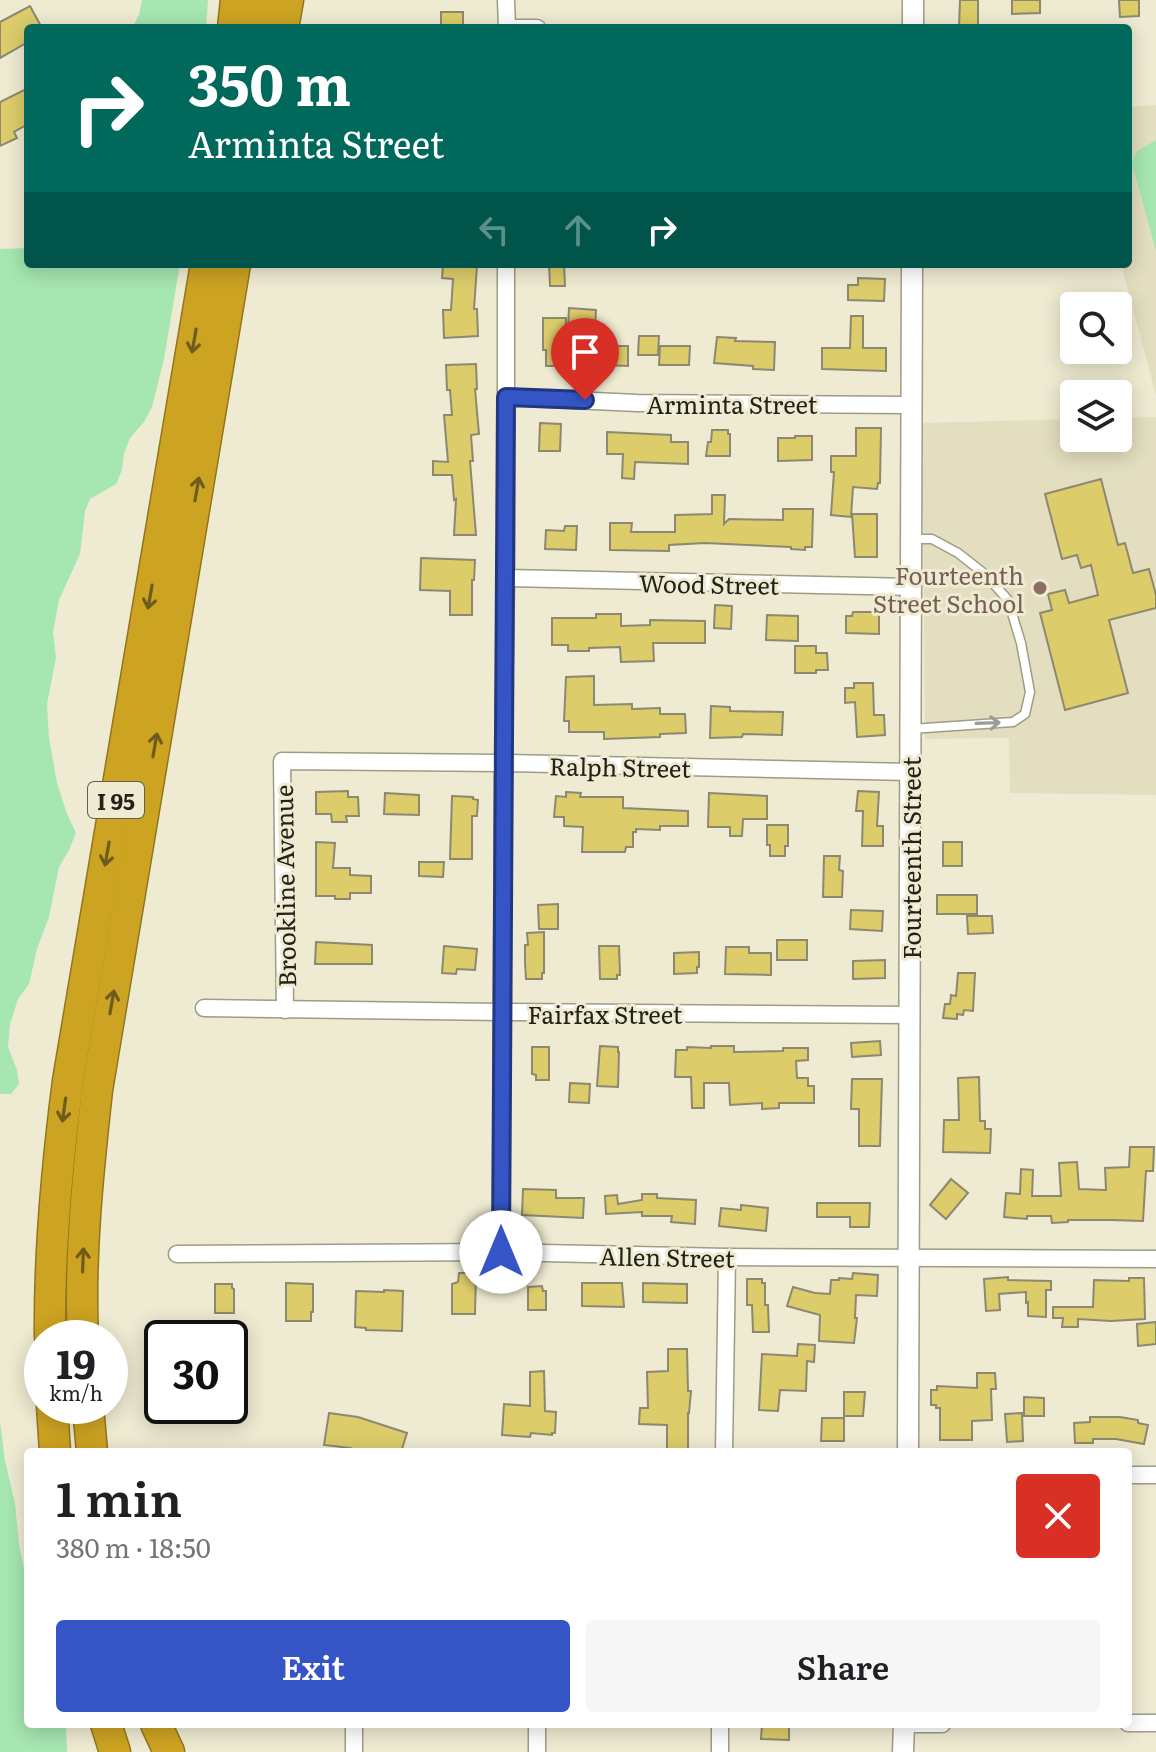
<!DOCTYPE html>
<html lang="en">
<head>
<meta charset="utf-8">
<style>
	:root { --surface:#fff; --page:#f6f6f6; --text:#202124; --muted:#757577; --accent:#3555c6 }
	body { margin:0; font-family:Literata,serif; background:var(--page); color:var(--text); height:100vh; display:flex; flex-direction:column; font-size:30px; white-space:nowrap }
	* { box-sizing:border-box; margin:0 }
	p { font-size:26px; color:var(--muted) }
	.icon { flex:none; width:44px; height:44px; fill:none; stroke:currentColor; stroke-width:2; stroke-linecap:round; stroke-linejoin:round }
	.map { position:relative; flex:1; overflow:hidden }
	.panel { position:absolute; left:24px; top:1448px; width:1108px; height:280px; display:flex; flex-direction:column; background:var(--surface); border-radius:8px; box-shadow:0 4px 20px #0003 }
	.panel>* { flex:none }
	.hud { position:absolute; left:24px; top:24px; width:1108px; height:244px; border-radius:8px; box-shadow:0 4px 20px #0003; background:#00695c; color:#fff; overflow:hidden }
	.tools { position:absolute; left:1060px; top:292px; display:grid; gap:16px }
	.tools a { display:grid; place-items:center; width:72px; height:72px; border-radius:8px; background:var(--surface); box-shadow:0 4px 20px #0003; font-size:40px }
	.speed { position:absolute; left:24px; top:1320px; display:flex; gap:16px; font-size:40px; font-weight:700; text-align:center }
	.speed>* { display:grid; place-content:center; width:104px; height:104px; border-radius:50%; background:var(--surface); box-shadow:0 4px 20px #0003; line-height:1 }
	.speed small { font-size:20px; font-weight:400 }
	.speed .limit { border:4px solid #111; border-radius:12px; background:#fff; color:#111 }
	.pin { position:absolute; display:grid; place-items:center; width:68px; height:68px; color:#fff; margin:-82px -34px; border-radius:50% 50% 50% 0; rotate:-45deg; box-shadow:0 0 8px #0007 }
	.pin .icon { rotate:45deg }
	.me { position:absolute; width:88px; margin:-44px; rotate:0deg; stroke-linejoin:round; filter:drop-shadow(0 0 6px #0008) }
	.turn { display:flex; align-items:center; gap:28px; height:168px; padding:0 32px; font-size:36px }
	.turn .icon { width:104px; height:104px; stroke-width:2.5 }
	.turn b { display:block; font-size:56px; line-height:68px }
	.lanes { display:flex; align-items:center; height:76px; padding:0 32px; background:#0003; justify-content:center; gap:40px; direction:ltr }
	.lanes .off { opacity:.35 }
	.round { display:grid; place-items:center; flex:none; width:84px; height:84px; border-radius:8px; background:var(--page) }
	.head { display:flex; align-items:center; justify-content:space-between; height:136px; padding:0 32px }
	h1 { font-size:48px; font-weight:600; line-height:60px }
	.button { display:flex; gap:16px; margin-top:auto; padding:16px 32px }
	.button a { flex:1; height:92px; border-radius:8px; background:var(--accent); color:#fff; font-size:32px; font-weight:600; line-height:92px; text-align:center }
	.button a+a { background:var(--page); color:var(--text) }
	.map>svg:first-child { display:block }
	.built { fill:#e3debf }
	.green { fill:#a6e6b1 }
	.building { fill:#ddcc6a; stroke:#8c8871; stroke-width:2 }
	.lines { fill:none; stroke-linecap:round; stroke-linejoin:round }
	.service-casing { stroke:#9f9b84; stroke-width:11 }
	.minor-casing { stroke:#9f9b84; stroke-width:19 }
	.tertiary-casing { stroke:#9f9b84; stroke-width:23 }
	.motorway-casing { stroke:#92761f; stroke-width:33 }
	.service { stroke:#fff; stroke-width:8 }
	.minor { stroke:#fff; stroke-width:16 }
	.tertiary { stroke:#fff; stroke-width:20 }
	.motorway { stroke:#cda322; stroke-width:30 }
	.oneway { stroke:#6f5c1d }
	.oneway2 { stroke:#9c9c98 }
	.route-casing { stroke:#223781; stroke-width:20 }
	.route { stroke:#3555c6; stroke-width:14 }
	.education-dot { fill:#8d6e63; stroke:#efebd2; stroke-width:3 }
	.labels { text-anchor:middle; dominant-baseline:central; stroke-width:6; stroke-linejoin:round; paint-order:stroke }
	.shield { fill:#efebd2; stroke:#605e50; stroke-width:2 }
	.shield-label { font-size:22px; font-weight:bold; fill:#232219 }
	.street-label { font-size:24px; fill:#232219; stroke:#efebd2 }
	.education-label { font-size:24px; fill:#785e54; stroke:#efebd2; text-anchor:end }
</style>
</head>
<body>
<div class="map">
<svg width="1156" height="1752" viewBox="0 0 1156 1752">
	<rect width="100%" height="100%" fill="#efebd2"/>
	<g class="built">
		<polygon points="1156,105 1156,395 1121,264 1128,264 1128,107"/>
		<polygon points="1156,417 1156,795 1010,793 1009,738 925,739 922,423 1074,419 1074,438 1118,438 1118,418"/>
	</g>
	<g class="green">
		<polygon points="142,0 208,0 206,28 132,28 139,15"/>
		<polygon points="1156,140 1156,251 1132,163 1137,151"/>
		<polygon points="28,248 28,264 180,264 164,359 152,407 144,422 130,438 124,453 122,470 116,484 90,499 85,511 80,554 59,600 53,632 56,658 47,704 49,738 57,783 67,814 76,833 69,850 59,867 49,917 37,949 29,984 18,999 10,1024 8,1047 17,1070 19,1084 11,1094 0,1094 0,249"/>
		<polygon points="0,1421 5,1461 15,1503 19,1545 28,1587 28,1724 66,1724 67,1752 0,1752"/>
	</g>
	<g class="building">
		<polygon points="960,0 978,0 978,28 959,28"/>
		<polygon points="1012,0 1040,0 1040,13 1012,14"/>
		<polygon points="1119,0 1139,0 1139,16 1120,17"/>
		<polygon points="30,6 42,28 28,28 28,42 0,58 0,22"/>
		<rect x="441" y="12" width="22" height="16"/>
		<polygon points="28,88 28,124 14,132 17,138 0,146 0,102"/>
		<polygon points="549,264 564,264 565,286 550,286"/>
		<polygon points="443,265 477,266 474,309 477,309 478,336 444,338 443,310 451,310 453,279 442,278"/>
		<polygon points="858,278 885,279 884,301 848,300 848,285 858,285"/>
		<polygon points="569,308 596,310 595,329 568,327"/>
		<polygon points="851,316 863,316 863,348 886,348 886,371 822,369 822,348 850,348"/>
		<polygon points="543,318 566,318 565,366 546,366 546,350 543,350"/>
		<polygon points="639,336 659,336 658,355 638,355"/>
		<polygon points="717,337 736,338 735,341 775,342 774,370 753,369 753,366 714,363"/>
		<polygon points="604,346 628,346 628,366 604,365"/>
		<polygon points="660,346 690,346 689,365 659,365"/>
		<polygon points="476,364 477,389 475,389 479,434 471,435 473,461 470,461 476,535 454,535 456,499 454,500 452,475 433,475 433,461 448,462 444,415 452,415 450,390 447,390 446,365"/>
		<polygon points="540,423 561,424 560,451 539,451"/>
		<polygon points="856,428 881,428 880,483 878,483 877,489 853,487 851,517 831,515 834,472 831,472 831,456 856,456"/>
		<polygon points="712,430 728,430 728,434 730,434 730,456 706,456 708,442 711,442"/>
		<polygon points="607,432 671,435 671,442 688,442 688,464 635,462 634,479 622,478 623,454 607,454"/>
		<polygon points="795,436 812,436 812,460 778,461 778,438 795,438"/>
		<polygon points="1101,479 1118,545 1125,543 1133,573 1149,569 1156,595 1156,608 1109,620 1128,693 1065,710 1040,613 1052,610 1048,594 1065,590 1069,603 1098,595 1091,565 1081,568 1077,555 1062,559 1045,494"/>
		<polygon points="712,495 725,495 724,524 729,519 783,520 783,509 813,509 812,547 805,547 805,550 791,549 791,547 705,543 669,545 669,551 610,550 610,523 632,523 631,532 675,532 675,515 712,514"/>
		<polygon points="852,514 877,514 877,557 855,557"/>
		<polygon points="565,526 577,526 576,550 545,549 546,530 564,531"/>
		<polygon points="421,558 475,560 474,580 472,580 472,615 450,615 450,591 420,590"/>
		<polygon points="715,605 732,606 731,629 714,628"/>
		<polygon points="853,612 879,612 879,634 846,633 846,616 852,616"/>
		<polygon points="596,614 621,614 621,626 650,625 650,620 705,621 705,643 653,643 654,661 621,662 620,647 589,648 589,651 568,651 568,645 552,645 552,618 596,618"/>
		<polygon points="767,615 798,616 798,641 766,640"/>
		<polygon points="795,646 816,646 816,653 827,653 828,670 816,670 816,673 795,673"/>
		<polygon points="594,676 594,705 632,704 632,709 660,708 660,714 685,714 686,733 660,734 660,737 604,739 604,732 569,732 569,721 564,721 566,677"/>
		<polygon points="854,683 873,683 874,715 884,715 885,735 857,737 855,702 845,703 845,688 854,688"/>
		<polygon points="711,706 730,707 730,711 783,712 782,735 743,734 742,737 710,738"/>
		<polygon points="348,791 348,797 358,797 359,816 346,816 347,822 332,822 331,814 316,814 316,792"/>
		<polygon points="858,791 879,792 877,826 883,826 883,846 862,846 863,811 856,811"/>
		<polygon points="566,792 581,793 580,797 623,797 623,808 688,811 688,826 660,826 660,830 636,829 636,832 633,832 633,847 626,847 625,852 582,852 583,827 564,826 564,817 554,817 556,796 566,797"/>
		<polygon points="385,793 419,795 419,815 384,814"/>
		<polygon points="709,793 767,796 767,819 743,819 742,836 730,836 730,827 708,827"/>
		<polygon points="452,796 473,797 473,799 478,800 477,816 472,816 472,859 450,859"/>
		<polygon points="767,825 788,825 788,846 785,846 785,856 770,856 770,845 767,845"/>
		<polygon points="316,842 335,843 333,868 350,868 350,875 371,876 371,893 350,893 350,899 335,899 335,896 316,896"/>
		<rect x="943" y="842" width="19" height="24"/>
		<polygon points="824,856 840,856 839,870 843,871 842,897 823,897"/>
		<polygon points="419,862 444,862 443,877 419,876"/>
		<rect x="937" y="895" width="40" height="19"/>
		<polygon points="558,904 558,929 539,929 538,905"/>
		<polygon points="851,910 883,911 882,931 850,929"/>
		<polygon points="967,916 992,916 993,933 968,934"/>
		<polygon points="544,932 544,973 542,973 542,979 526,979 525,962 525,945 528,945 527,933"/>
		<rect x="777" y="940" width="30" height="20"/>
		<polygon points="316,942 372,945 372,964 315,964"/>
		<polygon points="444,946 477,949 475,970 457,969 456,974 442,973"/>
		<polygon points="599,946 619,946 620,975 617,975 617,979 600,979"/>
		<polygon points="726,947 749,947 749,953 771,953 771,975 725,974"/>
		<polygon points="699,952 699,967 697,967 697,973 674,974 674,953"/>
		<polygon points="885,960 885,978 853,979 853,961"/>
		<polygon points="958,973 975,973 973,1011 964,1010 963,1015 957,1014 957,1019 943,1018 945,1004 950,1004 951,995 956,996"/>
		<polygon points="880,1041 881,1055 852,1057 851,1043"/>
		<polygon points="600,1046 618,1047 618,1052 619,1052 618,1087 597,1086"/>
		<polygon points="711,1046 734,1046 734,1052 783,1051 783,1048 808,1048 808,1060 796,1061 797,1078 808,1078 808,1086 814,1086 814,1103 779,1103 779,1108 762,1109 762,1103 730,1105 729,1083 704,1083 704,1108 692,1108 691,1077 675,1077 676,1050 687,1050 687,1047 711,1048"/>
		<polygon points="532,1047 549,1047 549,1080 536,1080 536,1075 532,1074"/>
		<polygon points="979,1077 980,1121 985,1121 985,1129 991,1129 990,1153 943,1152 944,1120 959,1120 958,1078"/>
		<polygon points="852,1079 882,1079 880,1146 859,1146 859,1109 851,1109"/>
		<polygon points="570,1083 590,1084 589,1103 569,1102"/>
		<polygon points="1130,1147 1154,1147 1153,1171 1146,1171 1143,1221 1111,1220 1068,1220 1068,1222 1052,1223 1051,1216 1027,1216 1027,1219 1004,1217 1006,1193 1020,1194 1021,1169 1033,1170 1032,1196 1061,1196 1059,1163 1077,1162 1079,1189 1106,1190 1105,1168 1129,1167"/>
		<polygon points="951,1179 968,1193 946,1219 930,1205"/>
		<polygon points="523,1189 556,1190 556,1198 584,1198 583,1218 522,1215"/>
		<polygon points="642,1194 657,1194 657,1198 696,1200 695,1224 671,1222 672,1216 642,1216 642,1212 606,1214 605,1196 617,1195 618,1204 642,1200"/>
		<polygon points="817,1203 870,1203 869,1227 850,1227 850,1217 817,1217"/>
		<polygon points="741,1205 768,1208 766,1231 719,1226 721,1208 741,1210"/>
		<polygon points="459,1273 476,1273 475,1314 452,1314 452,1284 458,1282"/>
		<polygon points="853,1273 878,1275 877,1296 856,1295 855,1318 857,1318 854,1343 819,1341 820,1315 787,1306 793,1287 815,1293 830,1294 831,1280 839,1280 839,1278 852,1279"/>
		<polygon points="1008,1277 1008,1280 1051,1281 1051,1290 1046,1290 1046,1317 1028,1316 1028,1302 1026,1303 1026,1292 999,1294 1000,1310 986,1311 984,1279"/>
		<polygon points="1129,1278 1144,1278 1145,1319 1111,1321 1078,1319 1078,1327 1062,1327 1063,1318 1053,1318 1053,1307 1093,1307 1094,1280 1129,1281"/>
		<polygon points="747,1279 762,1279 762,1283 765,1283 765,1305 768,1305 769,1332 753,1332 752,1305 747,1305"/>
		<polygon points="286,1283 313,1284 313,1312 311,1312 311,1321 286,1321"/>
		<polygon points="582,1283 622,1283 624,1307 582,1306"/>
		<polygon points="643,1283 687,1284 687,1303 643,1302"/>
		<polygon points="215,1284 232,1284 232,1288 234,1289 234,1313 215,1313"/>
		<polygon points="542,1286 543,1291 546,1291 546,1310 528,1310 528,1287"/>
		<polygon points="384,1290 403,1291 402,1331 366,1330 366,1328 355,1327 356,1291 384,1292"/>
		<polygon points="1156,1322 1156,1344 1138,1346 1137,1324"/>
		<polygon points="798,1344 815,1345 814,1362 807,1361 806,1391 780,1390 778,1411 759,1410 762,1354 797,1356"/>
		<polygon points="668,1349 687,1349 688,1391 691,1391 689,1413 688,1413 688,1452 667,1451 667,1425 639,1424 640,1408 648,1408 647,1372 668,1371"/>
		<polygon points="544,1371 545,1411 556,1412 555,1433 552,1433 552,1435 531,1433 530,1437 502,1435 504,1404 530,1406 530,1372"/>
		<polygon points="977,1373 995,1373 996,1389 991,1389 992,1420 972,1421 972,1440 940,1440 940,1408 936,1408 936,1405 931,1405 931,1390 937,1390 937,1386 977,1388"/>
		<polygon points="844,1392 865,1392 863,1416 844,1416"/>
		<polygon points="1024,1397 1044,1398 1044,1416 1024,1416"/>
		<polygon points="329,1413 358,1417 407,1433 401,1452 363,1452 350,1448 324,1445"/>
		<polygon points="1022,1413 1023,1441 1007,1442 1005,1414"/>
		<polygon points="1090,1417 1120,1417 1138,1420 1138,1423 1148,1425 1144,1444 1116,1439 1093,1439 1093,1443 1075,1443 1074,1423 1090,1422"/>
		<polygon points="822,1418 844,1418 844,1441 821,1441"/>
		<polygon points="762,1724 789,1724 789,1740 761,1739"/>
	</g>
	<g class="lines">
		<g class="service-casing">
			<polyline id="service" points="911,729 1013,722 1025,714 1030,692 1021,643 1008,600 986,575 958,553 932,539 912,539"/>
		</g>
		<g class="minor-casing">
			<g id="minor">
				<polyline points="506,0 507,28"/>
				<polyline points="507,28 537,28"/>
				<polyline points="506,397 637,403 910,405"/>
				<polyline points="506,578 912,587"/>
				<polyline points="204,1008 502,1012 911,1015"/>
				<polyline points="285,1010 282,761 503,763 909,772"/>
				<polyline points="501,1252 503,763 506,578 506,264"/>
				<polyline points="177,1254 501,1252 727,1257 1156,1259"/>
				<polyline points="724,1452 727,1257"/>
				<polyline points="1128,1475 1156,1475"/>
				<polyline points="1128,1723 1156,1723"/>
				<polyline points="904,1724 942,1724"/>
				<polyline points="354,1752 354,1724"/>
				<polyline points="537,1752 537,1724"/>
				<polyline points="720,1752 720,1724"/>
			</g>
		</g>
		<g class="tertiary-casing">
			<g id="tertiary">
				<polyline points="913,28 913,0"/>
				<polyline points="908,1452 912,264"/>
				<polyline points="903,1752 904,1724"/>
			</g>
		</g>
		<g class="motorway-casing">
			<g id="motorway">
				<polyline points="233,28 236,0"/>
				<polyline points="262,28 264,0"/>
				<polyline points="283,28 288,0"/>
				<path d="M50 1338C49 1252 57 1166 68 1081L206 264"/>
				<path d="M83 1338C79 1256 88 1172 97 1090L235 264"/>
				<polyline points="52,1406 55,1452"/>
				<polyline points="88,1406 92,1452"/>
				<polyline points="106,1724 115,1752"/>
				<polyline points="156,1724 169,1752"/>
			</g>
		</g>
		<use href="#service" class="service"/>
		<use href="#minor" class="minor"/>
		<use href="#tertiary" class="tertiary"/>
		<use href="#motorway" class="motorway"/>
	</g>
	<defs><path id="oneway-shaft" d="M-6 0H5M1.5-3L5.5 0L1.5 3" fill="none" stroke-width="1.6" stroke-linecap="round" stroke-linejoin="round" transform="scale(2)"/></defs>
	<g class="oneway">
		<use href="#oneway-shaft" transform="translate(194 341) rotate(100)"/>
		<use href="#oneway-shaft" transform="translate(197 489) rotate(-80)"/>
		<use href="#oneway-shaft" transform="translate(150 597) rotate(100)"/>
		<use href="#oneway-shaft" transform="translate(155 745) rotate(-80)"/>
		<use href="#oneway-shaft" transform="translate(107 854) rotate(100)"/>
		<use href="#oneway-shaft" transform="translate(112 1002) rotate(-80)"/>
		<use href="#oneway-shaft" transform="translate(64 1110) rotate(98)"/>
		<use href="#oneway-shaft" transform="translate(83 1260) rotate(-88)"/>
	</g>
	<use class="oneway2" href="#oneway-shaft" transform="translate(988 723) rotate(-2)"/>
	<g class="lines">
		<g class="route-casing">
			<polyline id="route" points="501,1252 506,397 585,400"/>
		</g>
		<use href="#route" class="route"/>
	</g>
	<circle class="education-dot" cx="1040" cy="588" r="8"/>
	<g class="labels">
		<rect class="shield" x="88" y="782" width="56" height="36" rx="6"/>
		<g class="shield-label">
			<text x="116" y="800">I 95</text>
		</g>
		<g class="street-label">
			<text x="732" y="403">Arminta Street</text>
			<text transform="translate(709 583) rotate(1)">Wood Street</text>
			<text transform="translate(620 766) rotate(1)">Ralph Street</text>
			<text transform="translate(910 858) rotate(-90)">Fourteenth Street</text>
			<text transform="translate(284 886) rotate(-91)">Brookline Avenue</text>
			<text x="605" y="1013">Fairfax Street</text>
			<text transform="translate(667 1256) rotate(1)">Allen Street</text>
		</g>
		<g class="education-label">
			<text x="1024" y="574">Fourteenth<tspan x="1024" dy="28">Street School</tspan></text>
		</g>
	</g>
</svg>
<div class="tools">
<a><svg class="icon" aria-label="search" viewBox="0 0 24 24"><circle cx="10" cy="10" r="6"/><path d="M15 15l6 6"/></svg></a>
<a><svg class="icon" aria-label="layers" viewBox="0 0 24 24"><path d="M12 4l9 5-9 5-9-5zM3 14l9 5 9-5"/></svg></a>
</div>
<div class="speed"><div>19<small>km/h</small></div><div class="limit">30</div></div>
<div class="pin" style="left:585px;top:400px;background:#d93025"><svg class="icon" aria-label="arrive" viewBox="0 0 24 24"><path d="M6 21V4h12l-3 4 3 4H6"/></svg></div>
<svg class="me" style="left:501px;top:1252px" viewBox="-20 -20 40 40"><circle r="19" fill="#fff"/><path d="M0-13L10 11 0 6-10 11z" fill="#3555c6"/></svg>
<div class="hud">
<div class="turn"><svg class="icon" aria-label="right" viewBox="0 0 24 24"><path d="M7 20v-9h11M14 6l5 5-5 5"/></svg><div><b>350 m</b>Arminta Street</div></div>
<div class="lanes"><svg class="icon off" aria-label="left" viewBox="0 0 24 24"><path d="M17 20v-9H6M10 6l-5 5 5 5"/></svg><svg class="icon off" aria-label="ahead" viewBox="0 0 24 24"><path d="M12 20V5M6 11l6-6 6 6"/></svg><svg class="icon" aria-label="right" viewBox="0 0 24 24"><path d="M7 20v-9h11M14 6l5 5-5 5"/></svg></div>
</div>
<section class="panel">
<div class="head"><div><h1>1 min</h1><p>380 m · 18:50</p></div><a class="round" style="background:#d93025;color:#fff"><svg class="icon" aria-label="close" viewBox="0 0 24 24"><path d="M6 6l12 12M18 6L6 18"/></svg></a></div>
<div class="button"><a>Exit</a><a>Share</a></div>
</section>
</div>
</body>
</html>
